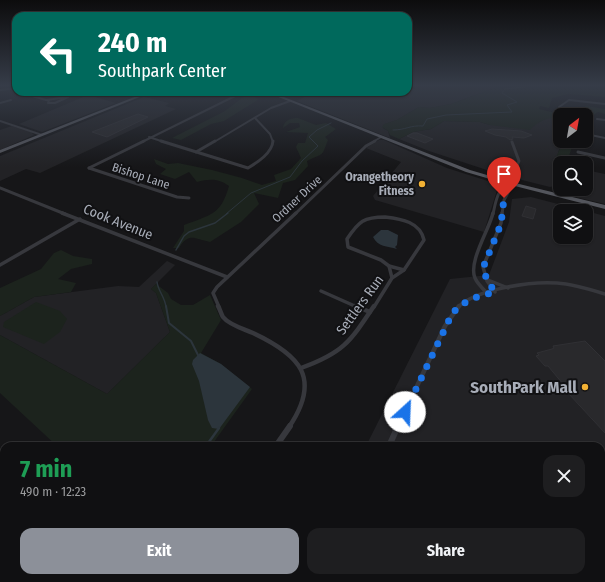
<!DOCTYPE html>
<html lang="en">
<head>
<meta charset="utf-8">
<style>
	:root { --surface:#101012; --page:#1e1e20; --text:#f1f3f6; --muted:#9c9d9f; --line:#303032; --accent:#8c9099 }
	body { margin:0; font-family:"Fira Sans Condensed",sans-serif; background:var(--page); color:var(--text); height:100vh; display:flex; flex-direction:column; font-size:15px; white-space:nowrap }
	* { box-sizing:border-box; margin:0 }
	p { font-size:13px; color:var(--muted) }
	.icon { flex:none; width:22px; height:22px; fill:none; stroke:currentColor; stroke-width:2; stroke-linecap:round; stroke-linejoin:round }
	.map { position:relative; flex:1; overflow:hidden }
	.panel { position:absolute; left:0px; top:442px; width:605px; height:140px; display:flex; flex-direction:column; background:var(--surface); border-radius:12px 12px 0 0; box-shadow:0 1px 3px #0004,0 0 0 1px var(--line) }
	.panel>* { flex:none }
	.banner { position:absolute; left:12px; top:12px; width:400px; height:84px; border-radius:12px; box-shadow:0 1px 3px #0004,0 0 0 1px var(--line); background:#00695c; color:#fff; overflow:hidden }
	.needle { width:26px; rotate:31deg }
	.fabs { position:absolute; left:553px; top:108px; display:grid; gap:8px }
	.fabs a { display:grid; place-items:center; width:40px; height:40px; border-radius:8px; background:var(--surface); box-shadow:0 1px 3px #0004,0 0 0 1px var(--line); font-size:20px }
	.pin { position:absolute; display:grid; place-items:center; width:34px; height:34px; color:#fff; margin:-41px -17px; border-radius:50% 50% 50% 0; rotate:-45deg; box-shadow:0 0 4px #0007 }
	.pin .icon { rotate:45deg }
	.me { position:absolute; width:44px; margin:-22px; rotate:25deg; stroke-linejoin:round; filter:drop-shadow(0 0 3px #0008) }
	.turn { display:flex; align-items:center; gap:14px; height:84px; padding:0 20px; font-size:18px }
	.turn .icon { width:52px; height:52px; stroke-width:2.5 }
	.turn b { display:block; font-size:28px; line-height:34px }
	.round { display:grid; place-items:center; flex:none; width:42px; height:42px; border-radius:12px; background:var(--page) }
	.headline { display:flex; align-items:center; justify-content:space-between; height:68px; padding:0 20px }
	h1 { font-size:24px; font-weight:700; line-height:30px; color:#1e9e55 }
	.action { display:flex; gap:8px; margin-top:auto; padding:8px 20px }
	.action a { flex:1; height:46px; border-radius:12px; background:var(--accent); color:#fff; font-size:16px; font-weight:700; line-height:46px; text-align:center }
	.action a+a { background:var(--page); color:var(--text) }
	.map>svg:first-child { display:block }
	.built { fill:#222225 }
	.green { fill:#1c231d }
	.water { fill:#2c353c }
	.lines { fill:none; stroke-linecap:round; stroke-linejoin:round }
	.stream-far3 { stroke:#2c353c; stroke-width:1 }
	.stream-far2 { stroke:#2c353c; stroke-width:1.5 }
	.stream-far1 { stroke:#2c353c; stroke-width:2 }
	.stream { stroke:#2c353c; stroke-width:2.5 }
	.building { fill:#29292c; stroke:#303034 }
	.street-far4 { stroke:#37383d; stroke-width:2 }
	.street-far3 { stroke:#37383d; stroke-width:3 }
	.street-far2 { stroke:#37383d; stroke-width:3.5 }
	.street-far1 { stroke:#37383d; stroke-width:4.5 }
	.street { stroke:#37383d; stroke-width:6 }
	.primary { fill:#53555c; fill-rule:evenodd }
	.route { stroke:#1a73e8; stroke-width:7; stroke-dasharray:0 12.6 }
	.poi-dot { fill:#f2b134; stroke:#111113; stroke-width:1.5 }
	.labels { text-anchor:middle; dominant-baseline:central; stroke-width:4; stroke-linejoin:round; paint-order:stroke }
	.far-street-label { font-size:12px; fill:#a8adb8; stroke:#111113 }
	.far-poi-label { font-size:12px; font-weight:bold; fill:#a8adb8; stroke:#111113; text-anchor:end }
	.street-label { font-size:14px; fill:#a8adb8; stroke:#111113 }
	.near-poi-label { font-size:17px; font-weight:bold; fill:#a8adb8; stroke:#111113; text-anchor:end }
</style>
</head>
<body>
<div class="map">
<svg width="605" height="582" viewBox="0 0 605 582">
	<rect width="100%" height="100%" fill="#161618"/>
	<g class="built">
		<polygon points="408,86 509,86 500,86 451,104 430,108 419,107 397,120 385,124 383,128 388,131 390,138 297,101 314,92 408,92"/>
		<polygon points="88,95 116,103 42,132 19,124"/>
		<polygon points="144,97 169,103 165,106 176,109 40,173 26,169 0,181 0,156"/>
		<polygon points="549,117 560,118 560,141 562,141 556,160 563,163 560,163 560,189 586,189 586,170 605,174 605,204 554,192 554,186 550,187 502,175 429,151 399,139 413,132 431,129 444,121 480,122 490,125 537,123"/>
		<polygon points="12,126 31,132 34,135 0,150 0,130"/>
		<polygon points="379,140 384,140 447,168 494,183 498,187 484,232 375,200 373,196 401,162 366,148"/>
		<polygon points="531,197 585,211 560,211 560,237 586,237 586,211 605,216 605,582 298,582 300,578 601,578 601,446 366,446 450,279 489,275 509,222 512,199"/>
		<polygon points="167,261 175,265 151,289 156,293 170,332 107,394 0,335 0,316 34,297 118,286 139,287"/>
	</g>
	<g class="green">
		<path d="M500 86H605V97L569 94 552 98 549 108 540 106 539 109 564 115H560V118C547 117 539 121 530 130L490 125 480 122 444 121 431 129 413 132 399 139 390 135 388 131 382 127 384 124 397 120 419 107 430 108 451 104Z"/>
		<polygon points="249,95 259,99 224,121 211,124 181,140 172,138 225,111 242,98"/>
		<polygon points="586,106 605,109 605,114 598,112 586,120 586,115 571,115"/>
		<path d="M298 118 316 125 326 123 336 129 325 137 328 140C321 158 325 152 307 161L308 166 295 180 283 183 278 198 254 193 259 204 241 222 210 242C194 239 189 232 179 248H173L184 231V225C210 215 221 215 229 186 218 178 209 179 197 182L189 172 175 179 160 174 166 169 156 164 154 159 168 164 178 163 212 170 242 178 262 185 276 181 274 175 291 169 301 158 296 147 298 143H305L308 133 286 132 300 127 299 123H290L283 128C284 120 291 118 298 118Z"/>
		<polygon points="563,141 574,141 567,162 571,163 563,163 555,160"/>
		<polygon points="61,250 73,256 92,259 92,264 71,269 58,279 76,283 71,292 34,297 0,316 0,288 41,269 54,253"/>
		<polygon points="156,284 168,293 171,299 181,305 193,305 210,295 221,320 201,353 221,364 252,389 211,446 57,446 0,393 0,335 107,394 170,332 156,293 151,289"/>
		<polygon points="36,302 60,311 67,319 60,332 44,344 3,327 4,322"/>
	</g>
	<g class="water">
		<path d="M381 230H388L398 235 397 245 395 247 397 249C387 246 378 247 373 237Z"/>
		<polygon points="200,353 221,364 250,387 219,429 212,428 208,420 199,381 192,364 193,360"/>
	</g>
	<g class="lines">
		<g class="stream-far3">
			<path d="M393 130C406 130 410 125 423 126L427 119 446 115 512 112 507 105 517 102 502 93 505 89 532 86"/>
			<polyline points="226,214 251,193 290,177 302,161 318,146 309,137 317,130 331,123"/>
		</g>
		<g class="stream-far2">
			<polyline points="176,250 184,236 189,232 215,223 228,213"/>
			<path d="M157 282C158 291 165 297 166 307"/>
		</g>
		<polyline class="stream-far1" points="166,306 169,323 191,341 198,355"/>
		<polyline class="stream" points="206,446 219,428"/>
	</g>
	<g class="building">
		<polygon points="138,114 148,117 107,137 92,132"/>
		<polygon points="492,129 521,131 532,135 524,138 512,137 513,139 510,140 506,137 495,135 485,131"/>
		<polygon points="413,133 417,133 433,139 425,143 407,136"/>
		<polygon points="526,206 536,209 533,219 522,216"/>
		<polygon points="585,341 605,361 605,433 568,393 563,384 548,366 545,366 536,356 539,355 537,353 552,349 554,348 553,346"/>
		<polygon points="605,493 605,582 575,582 573,578 601,578 601,494"/>
	</g>
	<g class="lines">
		<g class="street-far4">
			<polyline points="0,90 16,88"/>
			<polyline points="19,92 46,100 68,97 55,103 48,103 49,100"/>
			<polyline points="34,96 48,92"/>
			<polyline points="0,103 11,100"/>
			<polyline points="559,107 569,100 605,104"/>
			<polyline points="255,118 270,134 273,142"/>
			<polyline points="597,119 605,120"/>
			<polyline points="0,121 42,135"/>
			<polyline points="586,134 605,138"/>
			<polyline points="149,137 164,142"/>
			<polyline points="142,142 243,92"/>
			<polyline points="214,142 271,108 290,101"/>
			<polyline points="373,142 381,137"/>
		</g>
		<g class="street-far3">
			<path d="M161 141 248 168C258 162 272 153 273 141"/>
			<polyline points="196,152 215,141"/>
			<polyline points="578,152 605,158"/>
			<polyline points="89,168 144,141"/>
			<polyline points="89,168 177,197 189,198"/>
			<polyline points="509,183 519,161 512,142"/>
			<polyline points="0,188 65,214"/>
			<polyline points="295,214 366,146 375,141"/>
			<path d="M493 214C496 201 497 190 509 183"/>
			<polyline points="502,214 504,200 510,189 509,183"/>
		</g>
		<g class="street-far2">
			<polyline points="62,213 227,277"/>
			<path d="M385 217C402 219 420 222 424 240L404 270 389 266 381 260 348 247 347 239C359 221 364 217 385 217Z"/>
			<polyline points="0,265 80,219"/>
			<polyline points="389,266 392,278"/>
			<polyline points="488,280 508,288"/>
			<polyline points="321,291 357,307"/>
			<polyline points="495,292 487,281 483,267 501,223 502,213"/>
			<path d="M487 293C483 289 477 283 475 278 468 262 489 230 493 213"/>
			<polyline points="219,307 213,293 217,287 296,213"/>
			<polyline points="374,307 392,278 404,270"/>
			<path d="M458 307C477 289 531 281 557 283 573 284 589 289 605 294"/>
		</g>
		<g class="street-far1">
			<path d="M218 306C220 309 221 314 223 317 229 325 244 329 253 333 300 355 322 378 289 427"/>
			<polyline points="355,306 370,312"/>
			<path d="M301 368C343 353 350 342 374 306"/>
			<polyline points="398,427 445,326 459,306"/>
		</g>
		<g class="street">
			<polyline points="276,446 290,426"/>
			<polyline points="389,446 398,426"/>
			<polyline points="0,494 4,498"/>
			<polyline points="89,578 93,582"/>
			<polyline points="394,578 395,582"/>
			<polyline points="185,582 187,578"/>
		</g>
		<g class="primary">
			<polygon points="147,92 152,92 0,153 0,150"/>
			<polygon points="266,92 271,92 470,170 511,182 605,205 605,209 507,184 466,172"/>
		</g>
	</g>
	<linearGradient id="sky" x2="0" y2="1"><stop stop-color="#0c0c0d"/><stop offset="0.51" stop-color="#363c48"/><stop offset="1" stop-color="#363c48" stop-opacity="0"/></linearGradient>
	<rect width="605" height="167" fill="url(#sky)"/>
	<g class="lines">
		<path class="route" d="M405 412 452 314C463 300 479 296 495 292L487 280 483 268 501 224 504 198"/>
	</g>
	<g class="poi-dot">
		<circle cx="422" cy="184" r="4"/>
		<circle cx="585" cy="387" r="4"/>
	</g>
	<g class="labels">
		<g class="far-street-label">
			<text transform="translate(141 176) rotate(18)">Bishop Lane</text>
			<text transform="translate(297 199) rotate(-43)">Ordner Drive</text>
		</g>
		<g class="far-poi-label">
			<text x="414" y="177">Orangetheory<tspan x="414" dy="14">Fitness</tspan></text>
		</g>
		<g class="street-label">
			<text transform="translate(118 222) rotate(22)">Cook Avenue</text>
			<text transform="translate(360 305) rotate(-54)">Settlers Run</text>
		</g>
		<g class="near-poi-label">
			<text x="577" y="387">SouthPark Mall</text>
		</g>
	</g>
</svg>
<div class="fabs">
<a><svg class="needle" viewBox="-14 -14 28 28"><path d="M0-13l5 13h-10z" fill="#e53935"/><path d="M0 13l5-13h-10z" fill="#9c9d9f"/></svg></a>
<a><svg class="icon" aria-label="search" viewBox="0 0 24 24"><circle cx="10" cy="10" r="6"/><path d="M15 15l6 6"/></svg></a>
<a><svg class="icon" aria-label="layers" viewBox="0 0 24 24"><path d="M12 4l9 5-9 5-9-5zM3 14l9 5 9-5"/></svg></a>
</div>
<div class="pin" style="left:504px;top:198px;background:#d93025"><svg class="icon" aria-label="arrive" viewBox="0 0 24 24"><path d="M6 21V4h12l-3 4 3 4H6"/></svg></div>
<svg class="me" style="left:405px;top:412px" viewBox="-20 -20 40 40"><circle r="19" fill="#fff"/><path d="M0-13L10 11 0 6-10 11z" fill="#1a73e8"/></svg>
<div class="banner">
<div class="turn"><svg class="icon" aria-label="left" viewBox="0 0 24 24"><path d="M17 20v-9H6M10 6l-5 5 5 5"/></svg><div><b>240 m</b>Southpark Center</div></div>
</div>
<section class="panel">
<div class="headline"><div><h1>7 min</h1><p>490 m · 12:23</p></div><a class="round"><svg class="icon" aria-label="close" viewBox="0 0 24 24"><path d="M6 6l12 12M18 6L6 18"/></svg></a></div>
<div class="action"><a>Exit</a><a>Share</a></div>
</section>
</div>
</body>
</html>
